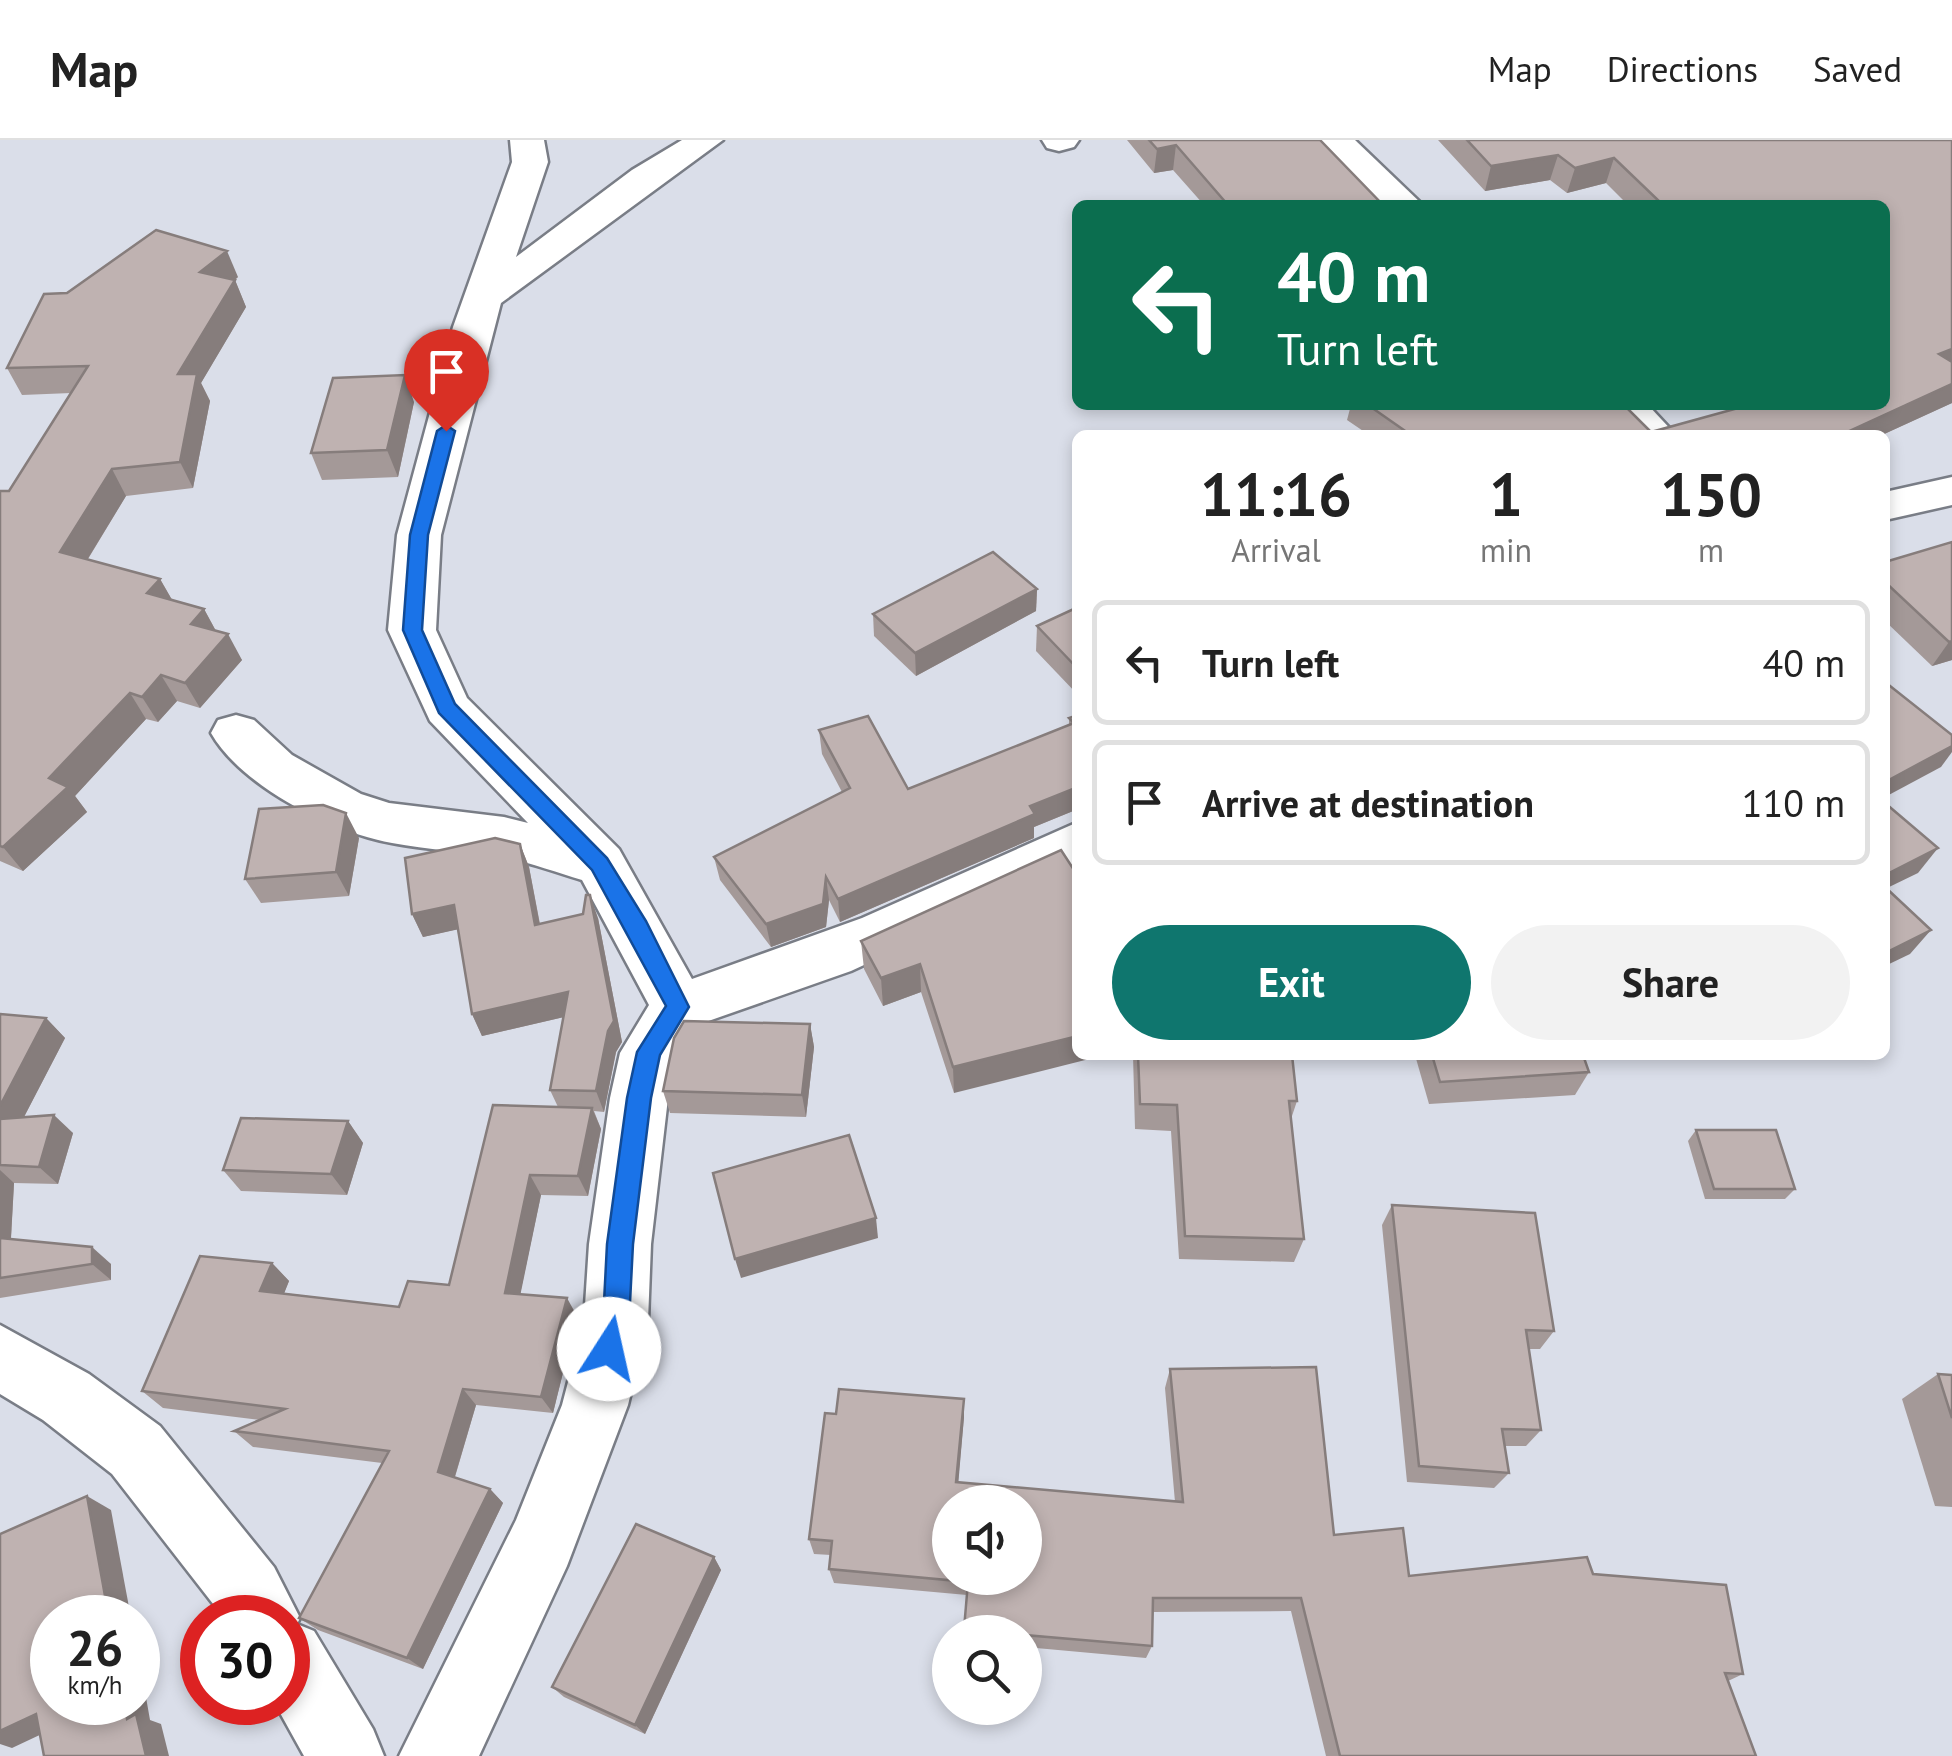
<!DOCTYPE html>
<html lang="en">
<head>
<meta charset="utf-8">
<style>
	:root { --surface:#fff; --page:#f2f2f2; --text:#222; --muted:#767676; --line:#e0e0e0; --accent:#0f766e }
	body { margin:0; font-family:"PT Sans",sans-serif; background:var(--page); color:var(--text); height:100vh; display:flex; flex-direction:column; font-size:38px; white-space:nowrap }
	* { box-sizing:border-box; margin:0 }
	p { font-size:32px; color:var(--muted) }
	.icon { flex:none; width:55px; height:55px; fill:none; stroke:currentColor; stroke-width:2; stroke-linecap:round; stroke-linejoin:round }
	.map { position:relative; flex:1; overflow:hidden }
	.sheet { position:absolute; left:1072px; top:290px; width:818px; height:630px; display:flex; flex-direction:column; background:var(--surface); border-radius:15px; box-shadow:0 5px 15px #0003 }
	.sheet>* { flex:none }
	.guide { position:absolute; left:1072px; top:60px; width:818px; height:210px; border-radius:15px; box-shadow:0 5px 15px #0003; background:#0b6e4f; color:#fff; overflow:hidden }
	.controls { position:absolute; left:932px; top:1345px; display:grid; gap:20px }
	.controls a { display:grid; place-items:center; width:110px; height:110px; border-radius:50%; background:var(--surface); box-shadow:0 5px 15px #0003; font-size:50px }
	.speed { position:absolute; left:30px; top:1455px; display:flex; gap:20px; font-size:50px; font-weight:700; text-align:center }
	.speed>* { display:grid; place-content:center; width:130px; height:130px; border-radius:50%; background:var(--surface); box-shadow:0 5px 15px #0003; line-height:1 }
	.speed small { font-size:25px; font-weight:400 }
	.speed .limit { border:15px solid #d22; background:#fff; color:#111 }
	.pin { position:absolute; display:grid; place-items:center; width:85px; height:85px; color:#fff; margin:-102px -42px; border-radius:50% 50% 50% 0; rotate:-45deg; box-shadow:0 0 10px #0007 }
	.pin .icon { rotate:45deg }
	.me { position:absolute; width:110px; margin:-55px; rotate:10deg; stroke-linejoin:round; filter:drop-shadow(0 0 8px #0008) }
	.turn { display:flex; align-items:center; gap:35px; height:210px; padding:0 40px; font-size:45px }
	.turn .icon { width:130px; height:130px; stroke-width:2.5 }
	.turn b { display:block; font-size:70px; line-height:85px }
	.eta { display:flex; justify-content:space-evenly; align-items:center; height:170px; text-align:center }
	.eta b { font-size:60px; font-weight:800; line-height:70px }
	.cta { display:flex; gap:20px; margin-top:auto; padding:20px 40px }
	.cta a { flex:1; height:115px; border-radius:60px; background:var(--accent); color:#fff; font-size:40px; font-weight:800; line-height:115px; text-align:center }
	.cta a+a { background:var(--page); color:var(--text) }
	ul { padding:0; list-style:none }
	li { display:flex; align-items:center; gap:30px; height:125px; margin:0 20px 15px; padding:0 20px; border:5px solid var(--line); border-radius:15px }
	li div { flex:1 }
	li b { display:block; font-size:38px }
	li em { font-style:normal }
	header { display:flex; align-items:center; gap:60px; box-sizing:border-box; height:140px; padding:0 50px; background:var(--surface); border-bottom:2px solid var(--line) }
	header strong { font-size:48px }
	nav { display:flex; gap:55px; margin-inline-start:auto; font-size:35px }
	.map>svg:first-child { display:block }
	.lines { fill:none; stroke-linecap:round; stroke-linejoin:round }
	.street-casing { stroke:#797d86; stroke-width:5 }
	.street { fill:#fff; fill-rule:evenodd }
	.wall { fill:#a49998 }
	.shaded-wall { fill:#867d7c }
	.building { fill:#bfb2b1; stroke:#867d7c; stroke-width:2.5; fill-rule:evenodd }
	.route { fill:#1a73e8; stroke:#114b97; stroke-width:2.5 }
</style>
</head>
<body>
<header>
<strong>Map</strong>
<nav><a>Map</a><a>Directions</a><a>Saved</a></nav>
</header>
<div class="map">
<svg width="1952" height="1616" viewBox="0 0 1952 1616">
	<rect width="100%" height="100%" fill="#dadee9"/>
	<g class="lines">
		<g class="street-casing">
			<g id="street">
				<path d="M510 0H544L548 22 516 117 632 30 682 0H723L501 163 441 395 436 490 467 558 619 709 692 839 862 778 1078 682V726L851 831 697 885 677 919 668 958 651 1104 648 1181 628 1265 567 1426 479 1616H399L516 1380 562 1265 584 1181 589 1104 610 958 620 913 649 865 582 740C555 732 527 721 500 717 464 711 428 710 392 703 334 693 241 646 211 593L218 580 236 575 254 580 292 615 361 654 389 663 504 677 528 683 430 581 388 490 397 395 453 187 512 22Z"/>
				<polygon points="1042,0 1079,0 1074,7 1059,11 1047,8"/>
				<polygon points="1317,0 1355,0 1423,65 1384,65"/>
				<polygon points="1603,265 1648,265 1676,295 1631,295"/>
				<polygon points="1952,337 1952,365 1885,380 1885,352"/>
				<polygon points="0,1185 89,1234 160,1286 274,1427 300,1478 297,1484 314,1491 373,1589 384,1616 304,1616 274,1562 288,1562 288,1478 224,1478 112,1334 43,1280 0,1254"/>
			</g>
		</g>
		<use href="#street" class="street"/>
	</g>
	<g class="wall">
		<polygon points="1127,0 1320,0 1383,65 1204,65 1173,30 1154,33"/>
		<polygon points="1438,0 1952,0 1952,263 1882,295 1369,295 1347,280 1351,265 1624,265 1651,292 1739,268 1736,265 1885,265 1885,65 1628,65 1606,43 1567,53 1550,40 1485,51"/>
		<polygon points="238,137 235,140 246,167 201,243 210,261 193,348 126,356 88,419 160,439 172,460 204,469 216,491 242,520 200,568 177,561 158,582 146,579 75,656 87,672 23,731 0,721 0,351 9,351 71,253 22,255 7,228 67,153"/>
		<polygon points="414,262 398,337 322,340 311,313"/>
		<polygon points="1952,402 1952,520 1932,526 1885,481 1885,422"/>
		<polygon points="1037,449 1036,471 916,536 874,496 873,474"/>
		<polygon points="1078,467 1078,555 1036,511 1037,486"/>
		<polygon points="1078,575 1078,669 1034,687 1034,698 840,782 829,760 826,787 771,807 720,740 714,717 842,652 822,614 819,590 908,649 1069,585 1069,578"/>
		<polygon points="359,698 349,756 261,763 245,739"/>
		<polygon points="520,704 529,727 540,784 598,778 622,902 616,912 604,972 594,971 601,989 588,1056 541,1055 520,1154 577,1176 553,1273 476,1265 455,1337 490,1349 503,1363 423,1529 318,1490 299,1478 382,1323 253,1307 234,1291 261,1280 163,1268 142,1251 272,1123 289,1141 284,1153 399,1167 449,1145 558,967 550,950 564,877 482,896 472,874 458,789 423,797 412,774"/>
		<polygon points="1078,736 954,953 921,852 883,866 864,829 861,801"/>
		<polygon points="0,874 46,878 65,898 24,977 73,993 58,1044 14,1043 11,1099 111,1124 111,1140 0,1158"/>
		<polygon points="810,884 814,907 806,977 670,973 663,951"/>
		<polygon points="1133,915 1292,915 1297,961 1291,979 1304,1099 1294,1122 1179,1119 1171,991 1135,989"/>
		<polygon points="1415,915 1583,915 1589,932 1575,955 1429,964"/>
		<polygon points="348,981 363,1003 347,1055 241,1051 223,1030"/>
		<polygon points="1696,990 1795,1049 1785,1059 1705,1059 1688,1001"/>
		<polygon points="1392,1065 1554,1191 1540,1209 1529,1209 1541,1290 1526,1306 1504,1306 1509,1333 1494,1348 1407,1342 1382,1085"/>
		<polygon points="1170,1229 1334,1395 1409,1436 1593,1434 1743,1534 1728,1541 1756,1616 1326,1616 1291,1471 1152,1472 1152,1506 1146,1518 1025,1507 1025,1492 964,1492 967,1455 834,1443 829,1429 831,1415 814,1414 809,1399 836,1274 964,1259 964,1277 958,1342 1175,1362 1165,1248"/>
		<polygon points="1938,1234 1952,1235 1952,1367 1935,1366 1902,1259"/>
		<polygon points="714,1417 721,1430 645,1594 564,1557 552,1547"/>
	</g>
	<g class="shaded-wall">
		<polygon points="1176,5 1173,30 1154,33 1157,9"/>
		<polygon points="1558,15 1550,40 1485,51 1491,26"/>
		<polygon points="1614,18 1606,43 1567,53 1575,28"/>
		<polygon points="227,111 238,137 211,158 200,132"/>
		<polygon points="235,140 246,167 201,243 210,261 193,348 180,322 178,234"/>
		<polygon points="1952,209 1952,227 1939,214"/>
		<polygon points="405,235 414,262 398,337 387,310"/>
		<polygon points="1952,244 1952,263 1882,295 1841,295"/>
		<polygon points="112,329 126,356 76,438 60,412"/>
		<polygon points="160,439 175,465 147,453"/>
		<polygon points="1037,449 1036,471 916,536 915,513"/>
		<polygon points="204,469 218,495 191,484"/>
		<polygon points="228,494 242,520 200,568 185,543"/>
		<polygon points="1952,501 1952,520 1932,526 1949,502"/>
		<polygon points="161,535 177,561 158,582 142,557"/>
		<polygon points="130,553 146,579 75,656 87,672 23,731 3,707 49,638"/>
		<polygon points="1952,606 1952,612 1941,627 1885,657 1885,642"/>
		<polygon points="1078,647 1078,669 1034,687 1034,698 840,782 838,759 1030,666"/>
		<polygon points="346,673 359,698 349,756 336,732"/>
		<polygon points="520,704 529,727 544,807 535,785"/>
		<polygon points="1938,708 1918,733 1885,749 1885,735"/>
		<polygon points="826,737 829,760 826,787 771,807 766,784"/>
		<polygon points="590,755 598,778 622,902 616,912 604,972 596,951"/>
		<polygon points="454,765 464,788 423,797 412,774"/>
		<polygon points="1931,790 1910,814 1885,826 1885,813"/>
		<polygon points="920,824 921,852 883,866 881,838"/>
		<polygon points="568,852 577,874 482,896 472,874"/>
		<polygon points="46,878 65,898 13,998 0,986 0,966"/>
		<polygon points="810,884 814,907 806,977 802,955"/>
		<polygon points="1078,896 1078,915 1105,915 954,953 953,927"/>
		<polygon points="592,968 601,989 588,1056 578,1036"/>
		<polygon points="54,975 73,993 58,1044 39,1027"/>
		<polygon points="348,981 363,1003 347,1055 331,1034"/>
		<polygon points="0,1030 14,1043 10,1114 0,1106"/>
		<polygon points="530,1035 541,1055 517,1171 505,1153"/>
		<polygon points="876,1078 878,1098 741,1138 735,1119"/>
		<polygon points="92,1107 111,1124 111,1140 92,1124"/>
		<polygon points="272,1123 289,1141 278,1169 260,1151"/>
		<polygon points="567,1158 577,1176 553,1273 541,1257"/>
		<polygon points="463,1249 476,1265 452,1346 438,1332"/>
		<polygon points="964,1259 964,1277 957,1358 956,1342"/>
		<polygon points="490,1349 503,1363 423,1529 407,1518"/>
		<polygon points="87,1356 111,1370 131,1478 109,1478"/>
		<polygon points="714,1417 721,1430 645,1594 635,1585"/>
		<polygon points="138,1512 150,1580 161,1584 169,1616 146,1616 127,1579 124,1562 138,1562"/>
		<polygon points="36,1574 63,1584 12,1608 0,1604 0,1591"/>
	</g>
	<g class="building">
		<polygon points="1149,0 1320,0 1383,65 1228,65 1176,5 1157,9"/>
		<polygon points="1467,0 1952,0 1952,209 1939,214 1952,222 1952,244 1841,295 1411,295 1368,265 1624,265 1651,292 1749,265 1885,265 1885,65 1663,65 1614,18 1575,28 1558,15 1491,26"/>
		<polygon points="156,90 227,111 200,132 235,140 178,234 197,234 180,322 112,329 60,412 160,439 147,453 204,469 191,484 228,494 185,543 161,535 142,557 130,553 49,638 68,647 3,707 0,706 0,351 9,351 88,226 7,228 44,154 67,153"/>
		<polygon points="405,235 387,310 311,313 333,238"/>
		<polygon points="1952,402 1952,501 1949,502 1885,442 1885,422"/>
		<polygon points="993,412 1037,449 915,513 873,474"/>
		<polygon points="1078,467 1078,529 1037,486"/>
		<polygon points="1885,542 1952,595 1952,606 1885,642"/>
		<polygon points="1078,575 1078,647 1030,666 1035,674 838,759 826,737 823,764 766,784 714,717 850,648 819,590 868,576 908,649 1074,583 1069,578"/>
		<polygon points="1885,663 1938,708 1885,735"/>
		<polygon points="323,665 346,673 336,732 245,739 259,669"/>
		<polygon points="495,698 520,704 535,785 583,774 586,755 590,755 614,881 608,891 596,951 550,950 568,852 472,874 454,765 412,774 405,718"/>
		<polygon points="1061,710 1078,736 1078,896 953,927 920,824 881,838 861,801"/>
		<polygon points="1885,747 1931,790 1885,813"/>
		<polygon points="0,874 46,878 0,966"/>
		<polygon points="684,881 810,884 802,955 663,951 674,898"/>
		<polygon points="1138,915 1292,915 1297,961 1289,961 1304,1099 1185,1096 1177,965 1140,964"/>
		<polygon points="1432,915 1583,915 1589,932 1440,942"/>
		<polygon points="493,965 592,968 578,1036 530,1035 505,1153 567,1158 541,1257 463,1249 438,1332 490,1349 407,1518 299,1478 389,1311 234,1291 285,1269 142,1251 200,1116 272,1123 260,1151 399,1167 408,1141 449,1145"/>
		<polygon points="54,975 39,1027 0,1025 0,979"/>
		<polygon points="241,978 348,981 331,1034 223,1030"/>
		<polygon points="1696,990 1776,990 1795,1049 1714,1049"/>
		<polygon points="849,995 876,1078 735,1119 713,1033"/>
		<polygon points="1392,1065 1535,1073 1554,1191 1526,1190 1541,1290 1502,1289 1509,1333 1419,1326"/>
		<polygon points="0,1098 92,1107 92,1124 0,1138"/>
		<path d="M1316 1227 1334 1395 1403 1388 1409 1436 1587 1417 1593 1434 1726 1445 1743 1534 1725 1533 1756 1616H1340L1301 1458H1153L1152 1506 1025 1495V1492H1001L964 1489 968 1442 829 1429 832 1401 809 1399 825 1273 836 1274 839 1249 964 1259 956 1342 1183 1362 1170 1229ZM950 1362H1025V1438H950Z"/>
		<polygon points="1938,1234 1952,1235 1952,1278"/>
		<polygon points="87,1356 109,1478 52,1478 52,1562 124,1562 127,1579 136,1574 146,1616 44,1616 36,1574 0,1591 0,1394"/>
		<polygon points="636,1384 714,1417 635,1585 552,1547"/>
	</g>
	<polygon class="route" points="446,285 455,291 428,395 422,490 455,564 607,718 646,781 689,867 660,915 651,958 633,1104 629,1182 618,1218 609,1222 599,1218 595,1209 603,1182 607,1104 627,958 637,912 666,866 592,730 439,573 403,490 410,395 437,291"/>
</svg>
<div class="controls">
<a><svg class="icon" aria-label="sound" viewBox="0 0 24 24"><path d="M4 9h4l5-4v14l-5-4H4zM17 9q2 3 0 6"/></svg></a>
<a><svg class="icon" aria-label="search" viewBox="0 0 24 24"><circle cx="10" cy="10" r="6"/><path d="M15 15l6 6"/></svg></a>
</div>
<div class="speed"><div>26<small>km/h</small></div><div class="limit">30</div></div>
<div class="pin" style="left:446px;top:291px;background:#d93025"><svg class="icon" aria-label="arrive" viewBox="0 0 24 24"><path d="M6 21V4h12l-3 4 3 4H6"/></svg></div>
<svg class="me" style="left:609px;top:1209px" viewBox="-20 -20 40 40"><circle r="19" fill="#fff"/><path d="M0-13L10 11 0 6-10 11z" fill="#1a73e8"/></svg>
<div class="guide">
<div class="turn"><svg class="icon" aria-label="left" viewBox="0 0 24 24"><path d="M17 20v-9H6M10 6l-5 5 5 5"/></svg><div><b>40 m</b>Turn left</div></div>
</div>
<section class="sheet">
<div class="eta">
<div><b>11:16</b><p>Arrival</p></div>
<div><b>1</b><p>min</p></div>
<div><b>150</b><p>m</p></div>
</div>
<ul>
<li><svg class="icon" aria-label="left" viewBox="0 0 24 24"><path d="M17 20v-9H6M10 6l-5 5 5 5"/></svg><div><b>Turn left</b></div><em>40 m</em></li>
<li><svg class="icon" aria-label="arrive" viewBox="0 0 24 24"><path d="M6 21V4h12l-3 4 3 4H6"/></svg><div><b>Arrive at destination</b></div><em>110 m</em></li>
</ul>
<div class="cta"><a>Exit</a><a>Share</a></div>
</section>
</div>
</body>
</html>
